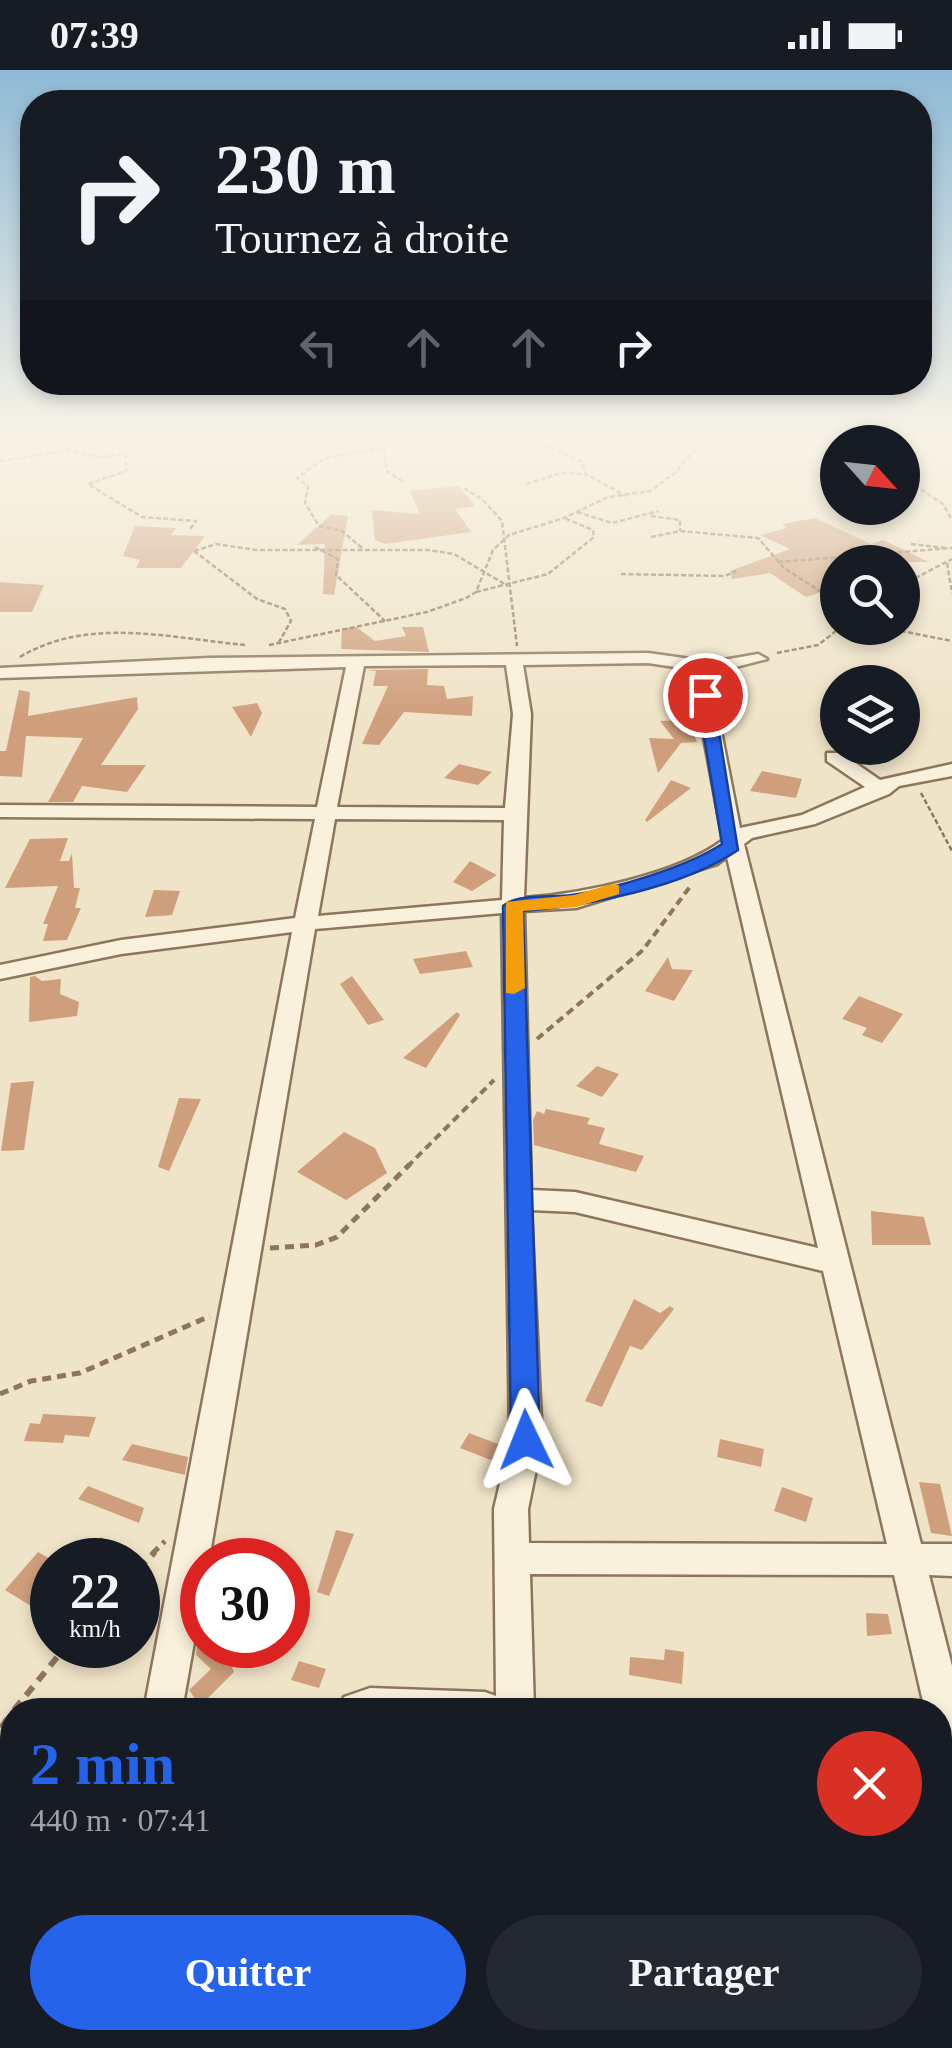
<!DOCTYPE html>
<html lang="fr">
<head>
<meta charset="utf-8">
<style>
	:root { --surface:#171b24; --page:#242831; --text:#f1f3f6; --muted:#9ea1a6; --accent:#2563eb }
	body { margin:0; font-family:"Times New Roman",serif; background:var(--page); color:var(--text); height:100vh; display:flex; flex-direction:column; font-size:38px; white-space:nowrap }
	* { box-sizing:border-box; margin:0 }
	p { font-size:32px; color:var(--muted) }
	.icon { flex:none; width:55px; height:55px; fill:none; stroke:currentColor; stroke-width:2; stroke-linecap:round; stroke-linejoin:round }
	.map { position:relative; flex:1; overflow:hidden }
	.panel { position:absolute; left:0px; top:1628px; width:952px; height:352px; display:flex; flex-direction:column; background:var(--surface); border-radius:40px 40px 0 0; box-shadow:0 5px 15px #0003 }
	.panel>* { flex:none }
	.guide { position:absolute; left:20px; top:20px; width:912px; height:305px; border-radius:40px; box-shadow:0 5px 15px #0003; background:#171b24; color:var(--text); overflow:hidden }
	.needle { width:65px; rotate:117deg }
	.tools { position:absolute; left:820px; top:355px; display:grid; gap:20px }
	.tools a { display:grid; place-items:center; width:100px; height:100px; border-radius:50%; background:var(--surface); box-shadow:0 5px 15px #0003; font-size:50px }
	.speed { position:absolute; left:30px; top:1468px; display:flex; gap:20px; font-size:50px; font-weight:700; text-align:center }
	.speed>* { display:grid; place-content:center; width:130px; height:130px; border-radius:50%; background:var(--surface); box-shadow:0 5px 15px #0003; line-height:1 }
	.speed small { font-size:25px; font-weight:400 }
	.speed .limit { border:15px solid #d22; background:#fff; color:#111 }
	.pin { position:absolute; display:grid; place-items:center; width:85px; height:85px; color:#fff; margin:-42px; border:5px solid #fff; border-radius:50%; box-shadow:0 2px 10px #0007 }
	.me { position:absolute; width:110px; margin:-55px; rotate:358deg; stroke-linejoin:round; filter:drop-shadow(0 0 8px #0008) }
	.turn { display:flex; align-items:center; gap:35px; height:210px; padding:0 30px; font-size:45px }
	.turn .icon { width:130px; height:130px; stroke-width:2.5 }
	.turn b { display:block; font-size:70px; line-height:85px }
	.lanes { display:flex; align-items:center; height:95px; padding:0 30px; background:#0003; justify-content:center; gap:50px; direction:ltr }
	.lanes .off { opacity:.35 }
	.round { display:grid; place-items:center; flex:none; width:105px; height:105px; border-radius:52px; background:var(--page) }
	.head { display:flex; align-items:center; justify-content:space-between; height:170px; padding:0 30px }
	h1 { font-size:60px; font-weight:700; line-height:75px; color:var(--accent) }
	.primary-button { display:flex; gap:20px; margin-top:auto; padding:20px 30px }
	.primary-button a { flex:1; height:115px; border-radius:60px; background:var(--accent); color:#fff; font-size:40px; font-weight:700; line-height:115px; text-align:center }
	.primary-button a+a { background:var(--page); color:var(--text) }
	.status { display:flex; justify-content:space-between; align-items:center; height:70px; padding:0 50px; background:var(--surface); direction:ltr }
	.status svg { height:28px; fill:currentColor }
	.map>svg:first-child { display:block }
	.building { fill:#cf9f7d }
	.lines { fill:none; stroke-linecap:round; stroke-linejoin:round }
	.minor-casing { stroke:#8d765c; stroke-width:5 }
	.path-far3 { stroke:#8d765c; stroke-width:2.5; stroke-dasharray:5 2.5; stroke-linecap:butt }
	.path-far2 { stroke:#8d765c; stroke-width:4; stroke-dasharray:8 5; stroke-linecap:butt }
	.path-far1 { stroke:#8d765c; stroke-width:5; stroke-dasharray:9 6; stroke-linecap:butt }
	.path { stroke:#8d765c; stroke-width:6; stroke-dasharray:11 8; stroke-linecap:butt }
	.minor { fill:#faf1dc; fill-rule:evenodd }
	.route { fill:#2563eb; stroke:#184099; stroke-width:2.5 }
	.slow { fill:#f59e0b }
</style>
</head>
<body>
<div class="status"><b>07:39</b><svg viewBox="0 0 49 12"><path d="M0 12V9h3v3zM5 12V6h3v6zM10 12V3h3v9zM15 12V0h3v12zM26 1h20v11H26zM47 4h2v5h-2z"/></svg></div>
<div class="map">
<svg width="952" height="1978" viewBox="0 0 952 1978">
	<rect width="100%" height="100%" fill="#f0e4c8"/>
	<g class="building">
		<polygon points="458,416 475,436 455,439 471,462 385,474 375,470 372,440 420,444 410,421"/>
		<polygon points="332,444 348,446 334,525 323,524 325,474 297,475"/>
		<polygon points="815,448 871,474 883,470 929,492 838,492 838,517 806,527 770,503 732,509 730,501 790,479 760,465 787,458 782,454"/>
		<polygon points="135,456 176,458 171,465 205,466 181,498 136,498 140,490 123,486"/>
		<polygon points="0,512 44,515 32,542 0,542"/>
		<polygon points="356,557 375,571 406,566 402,557 423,557 429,582 341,579 342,558"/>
		<polygon points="428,599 427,615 444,616 447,629 473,626 472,646 404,642 379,675 362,674 388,616 373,616 376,601 367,600"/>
		<polygon points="19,620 30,622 28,646 137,627 138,639 101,695 146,695 127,722 82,716 73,732 48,732 83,668 26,666 22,707 0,706 0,681 6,681"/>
		<polygon points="257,633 262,643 251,667 232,637"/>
		<polygon points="688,650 697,672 681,673 658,703 649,668 674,669 660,651"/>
		<polygon points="459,694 492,702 478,715 444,708"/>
		<polygon points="762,701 802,709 796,728 750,721"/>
		<polygon points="671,710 691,718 647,752 645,750"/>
		<polygon points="68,768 60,791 69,791 72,783 74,818 80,818 75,838 81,838 67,870 43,871 48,854 43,854 58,816 5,818 30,769"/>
		<polygon points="470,791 497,805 472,821 453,812"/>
		<polygon points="154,820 180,821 172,845 145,847"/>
		<polygon points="466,881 473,897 420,904 413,889"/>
		<polygon points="668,887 672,899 693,900 674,931 645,921"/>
		<polygon points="35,906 42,911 61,909 60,924 79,932 77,946 29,952 30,907"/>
		<polygon points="352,906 384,950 368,955 340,914"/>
		<polygon points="859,926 903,944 882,973 862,965 867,958 842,949"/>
		<polygon points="457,942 460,945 426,998 403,988"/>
		<polygon points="597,996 619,1004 602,1027 576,1016"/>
		<polygon points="34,1011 24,1080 1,1081 11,1013"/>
		<polygon points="179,1028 201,1029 169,1101 158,1097"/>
		<polygon points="546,1039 590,1048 587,1054 605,1058 599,1074 644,1086 636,1102 534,1075 533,1050 537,1041 544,1044"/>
		<polygon points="344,1062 375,1078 387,1103 346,1130 297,1102"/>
		<polygon points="871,1141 924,1147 931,1175 872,1175"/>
		<polygon points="634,1229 660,1243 670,1236 674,1239 642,1280 630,1276 602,1337 585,1331"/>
		<polygon points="43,1344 96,1347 89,1367 65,1365 63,1373 24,1371 30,1353 40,1354"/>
		<polygon points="469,1363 503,1376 496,1392 460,1378"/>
		<polygon points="720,1369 764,1379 761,1397 717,1387"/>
		<polygon points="132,1374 188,1387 185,1405 122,1390"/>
		<polygon points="919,1412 940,1414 952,1466 931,1463"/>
		<polygon points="88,1416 144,1438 139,1453 78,1429"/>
		<polygon points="782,1417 813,1428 806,1452 774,1441"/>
		<polygon points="336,1460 354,1464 329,1526 317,1522"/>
		<polygon points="101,1467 135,1490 80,1490"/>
		<polygon points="38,1482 52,1490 52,1511 31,1536 5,1520"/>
		<polygon points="866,1543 888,1544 892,1564 867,1566"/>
		<polygon points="197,1575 223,1575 234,1602 200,1636 189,1620 211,1599 196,1585"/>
		<polygon points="665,1579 684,1582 682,1614 629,1605 630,1587 664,1590"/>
		<polygon points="299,1591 326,1599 319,1618 291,1610"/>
	</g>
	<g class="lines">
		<g class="minor-casing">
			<g id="minor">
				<path d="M648 583 712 592 758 584 767 589 720 601 714 625 740 758 802 745 865 717 827 691V683H841L880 710 952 694V706L899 716 889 724 815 754 752 768 744 774 921 1474H952V1506L929 1505 952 1596V1691L940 1686V1640H925L894 1505 530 1504 534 1640H338L344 1627 370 1618 485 1622 496 1626 494 1439 510 1370 502 843 315 859 209 1490H202V1527L182 1640H144L292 862 121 884 0 909V895L121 870 295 848 315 749 0 747V735L317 737 346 597 0 608V598L209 588ZM648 593 702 601 696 625 723 770C677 805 580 824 524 828L531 644 523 595ZM506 595 513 644 505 738 337 737 364 596ZM335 749 504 750 502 830 318 846ZM727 787 818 1178 575 1122 531 1120 524 841 576 838 717 794ZM531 1140 575 1142 823 1201 887 1474 529 1473 528 1439 542 1370Z"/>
				<polygon points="0,1670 12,1671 12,1709 0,1708"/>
				<polygon points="510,1968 554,1968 555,1978 511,1978"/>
			</g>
		</g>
		<g class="path-far3">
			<polyline points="382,370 387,401 405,413"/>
			<polyline points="529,370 581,391 586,404 626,426"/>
			<polyline points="840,370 845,372"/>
			<polyline points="66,381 98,387 126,384 126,401 88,414 142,447 196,451 190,459"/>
			<polyline points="0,391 66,381 79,370"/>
			<polyline points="902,407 943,434 952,450"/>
			<polyline points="526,414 561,403 586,404"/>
			<polyline points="464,418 483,430 502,451 517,576"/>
			<polyline points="577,442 612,453 659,441"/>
			<polyline points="651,446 680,450 680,461"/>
			<polyline points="651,467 680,461 758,468 784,498 838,533"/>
			<polyline points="911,474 946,478"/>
			<polyline points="315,477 338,489 336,505 385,551"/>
			<polyline points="362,478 342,461 319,456 305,433 308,416 297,408 325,388 385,378"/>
			<polyline points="194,481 216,474 256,480 428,480 454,484 508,516"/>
			<polyline points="194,481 257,529 285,539 291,551 279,572"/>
			<polyline points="778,492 952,478"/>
			<polyline points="947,493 952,523"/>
			<polyline points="621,504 725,506 736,501"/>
			<polyline points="902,515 952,489"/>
			<polyline points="476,522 548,504 594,467 593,460 564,448"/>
			<polyline points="886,558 952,571"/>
			<polyline points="269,575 427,542 466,528 476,522 493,480 509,465 564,448 608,427 650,421 675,403 703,370"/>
			<polyline points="777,583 818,575 840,558"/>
			<path d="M20 587C88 546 170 568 245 575"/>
			<polyline points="921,723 952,781"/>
		</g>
		<g class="path-far2">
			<polyline points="537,969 643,880 692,814"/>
			<polyline points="407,1097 494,1010"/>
		</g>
		<g class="path-far1">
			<polyline points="270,1178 316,1175 337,1167 410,1094"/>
			<polyline points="0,1324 31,1311 80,1303 210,1246"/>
			<polyline points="152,1484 165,1471"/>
		</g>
		<g class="path">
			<polyline points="138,1499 155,1482"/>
			<polyline points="14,1640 67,1575"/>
			<polyline points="1,1658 12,1642"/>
		</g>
		<use href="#minor" class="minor"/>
	</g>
	<linearGradient id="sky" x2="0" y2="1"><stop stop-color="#8fbad6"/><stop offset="0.57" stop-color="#f8f3e6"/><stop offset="1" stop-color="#f8f3e6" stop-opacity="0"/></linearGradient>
	<rect width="952" height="647" fill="url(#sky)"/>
	<path class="route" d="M705 620 713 625 738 780C684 817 588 836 523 841L540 1370 536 1378 526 1382 515 1378 511 1370 503 836C518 823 551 828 572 825 614 819 687 797 722 774L697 625Z"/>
	<polygon class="slow" points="612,814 619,815 619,824 576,837 523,841 525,918 514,924 506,923 506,832 574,825"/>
</svg>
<div class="tools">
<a><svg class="needle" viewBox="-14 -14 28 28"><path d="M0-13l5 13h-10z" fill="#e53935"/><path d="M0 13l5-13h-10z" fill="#9ea1a6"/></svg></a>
<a><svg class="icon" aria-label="search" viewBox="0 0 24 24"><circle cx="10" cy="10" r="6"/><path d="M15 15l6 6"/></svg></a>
<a><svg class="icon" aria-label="layers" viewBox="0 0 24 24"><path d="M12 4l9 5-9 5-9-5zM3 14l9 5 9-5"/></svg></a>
</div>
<div class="speed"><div>22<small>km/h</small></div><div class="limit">30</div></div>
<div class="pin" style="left:705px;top:625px;background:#d93025"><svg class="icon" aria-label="arrive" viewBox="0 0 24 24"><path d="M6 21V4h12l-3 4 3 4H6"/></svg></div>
<svg class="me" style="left:526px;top:1370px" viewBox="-20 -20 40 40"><path d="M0-17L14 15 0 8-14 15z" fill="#2563eb" stroke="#fff" stroke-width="4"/></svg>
<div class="guide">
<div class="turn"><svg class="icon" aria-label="right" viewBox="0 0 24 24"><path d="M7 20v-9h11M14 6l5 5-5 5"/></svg><div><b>230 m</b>Tournez à droite</div></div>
<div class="lanes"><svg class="icon off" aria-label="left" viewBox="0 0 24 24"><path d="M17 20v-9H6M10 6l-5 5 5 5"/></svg><svg class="icon off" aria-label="ahead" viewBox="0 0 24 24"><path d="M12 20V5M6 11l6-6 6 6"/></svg><svg class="icon off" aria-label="ahead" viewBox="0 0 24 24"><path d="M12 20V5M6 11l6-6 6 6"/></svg><svg class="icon" aria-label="right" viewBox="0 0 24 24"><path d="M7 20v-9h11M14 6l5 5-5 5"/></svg></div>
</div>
<section class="panel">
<div class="head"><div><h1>2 min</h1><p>440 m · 07:41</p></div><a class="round" style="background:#d93025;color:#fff"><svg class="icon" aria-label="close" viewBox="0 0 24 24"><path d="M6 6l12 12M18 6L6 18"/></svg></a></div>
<div class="primary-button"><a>Quitter</a><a>Partager</a></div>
</section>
</div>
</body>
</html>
